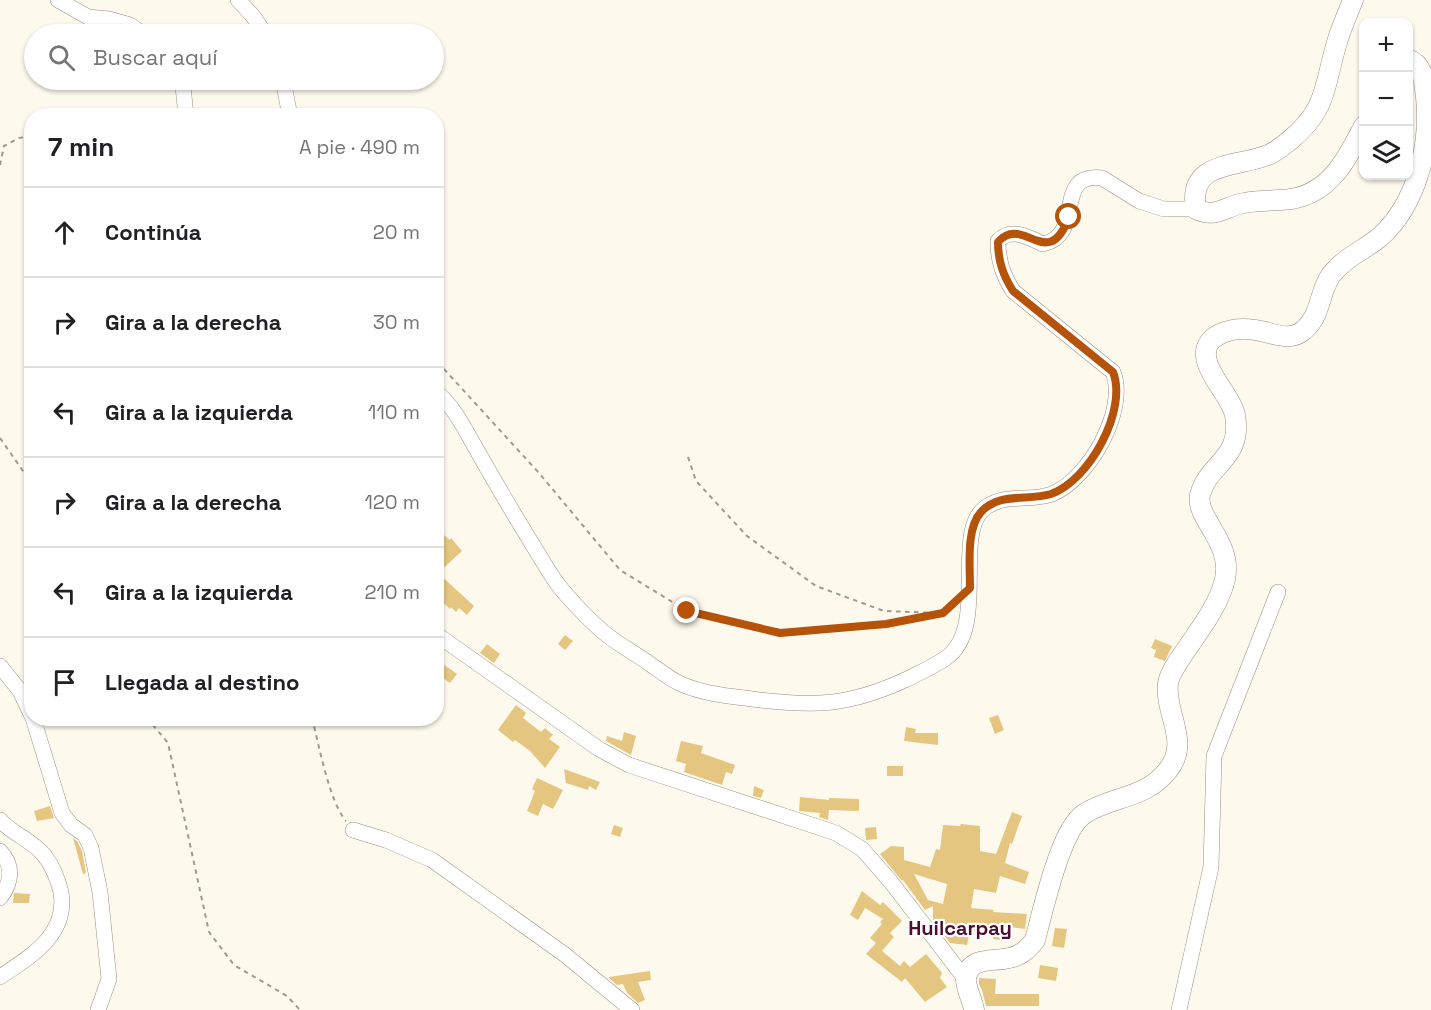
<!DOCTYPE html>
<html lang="es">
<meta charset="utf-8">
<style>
:root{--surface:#fff;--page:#f6f6f6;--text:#202124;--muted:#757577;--line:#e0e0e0}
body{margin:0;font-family:"Space Grotesk",sans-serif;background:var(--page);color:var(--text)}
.controls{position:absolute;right:18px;top:18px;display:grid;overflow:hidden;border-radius:12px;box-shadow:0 2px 4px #0004}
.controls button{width:54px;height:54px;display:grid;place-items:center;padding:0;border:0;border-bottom:2px solid var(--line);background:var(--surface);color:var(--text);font:30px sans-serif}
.stop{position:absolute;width:18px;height:18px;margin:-14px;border:4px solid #b45309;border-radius:50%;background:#fff}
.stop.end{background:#b45309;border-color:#fff;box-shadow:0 2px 6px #0008}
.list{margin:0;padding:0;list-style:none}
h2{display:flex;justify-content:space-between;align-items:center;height:78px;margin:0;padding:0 24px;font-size:26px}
h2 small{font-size:20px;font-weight:400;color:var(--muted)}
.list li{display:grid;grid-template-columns:39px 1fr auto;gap:18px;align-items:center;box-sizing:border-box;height:90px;padding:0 24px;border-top:2px solid var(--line)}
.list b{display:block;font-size:22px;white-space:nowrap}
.list em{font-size:20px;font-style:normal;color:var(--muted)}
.icon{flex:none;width:33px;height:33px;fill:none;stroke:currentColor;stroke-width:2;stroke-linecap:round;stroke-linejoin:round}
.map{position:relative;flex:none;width:1431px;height:1010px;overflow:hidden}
.search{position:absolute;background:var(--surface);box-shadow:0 2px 4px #0004;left:24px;top:24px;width:420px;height:66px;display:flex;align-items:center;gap:15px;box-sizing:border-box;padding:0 21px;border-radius:33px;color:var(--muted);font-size:22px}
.panel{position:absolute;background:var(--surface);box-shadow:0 2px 4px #0004;left:24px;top:108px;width:420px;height:618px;border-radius:24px}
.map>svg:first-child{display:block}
.building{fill:#e4c681;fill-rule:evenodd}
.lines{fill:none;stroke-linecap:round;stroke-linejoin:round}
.minor-casing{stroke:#979183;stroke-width:16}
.major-casing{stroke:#979183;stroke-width:21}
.path{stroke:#9f9a91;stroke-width:2;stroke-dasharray:4.5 4.5;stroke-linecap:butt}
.minor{stroke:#fff;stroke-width:15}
.major{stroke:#fff;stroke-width:20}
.route{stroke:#b45309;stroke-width:8}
.labels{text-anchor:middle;stroke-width:4.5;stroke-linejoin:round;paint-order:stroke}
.quarter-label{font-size:20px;font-weight:bold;fill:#4d0d2f;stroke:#fff}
</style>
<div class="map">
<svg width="1431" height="1010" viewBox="0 0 1431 1010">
<rect width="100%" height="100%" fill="#fef9ed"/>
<!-- building -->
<g class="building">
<path d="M 443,534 L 450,540 L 451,538 L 462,551 L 438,573 L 474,606 L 467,615 L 459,608 L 456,612 L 451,607 L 450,609 L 436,596 L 436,541 Z"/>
<path d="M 565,635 L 573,641 L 565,650 L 558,644 Z"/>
<path d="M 1155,639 L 1172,646 L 1165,661 L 1154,657 L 1156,650 L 1151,648 Z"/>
<path d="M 487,644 L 500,654 L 494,663 L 480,653 Z"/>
<path d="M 436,659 L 457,674 L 450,683 L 436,673 Z"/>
<path d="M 516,705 L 526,713 L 523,718 L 541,732 L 545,728 L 553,735 L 549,739 L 560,747 L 545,768 L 530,751 L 515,740 L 513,742 L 498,730 Z"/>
<path d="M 998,715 L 1004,730 L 995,734 L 989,718 Z"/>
<path d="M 906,727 L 916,729 L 915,733 L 938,733 L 938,745 L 904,741 Z"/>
<path d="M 624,732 L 636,736 L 631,755 L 606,741 L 607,736 L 622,741 Z"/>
<path d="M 681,741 L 703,746 L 701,753 L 735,765 L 732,774 L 726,772 L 722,785 L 684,772 L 686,764 L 676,761 Z"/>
<rect x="887" y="766" width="16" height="10"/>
<path d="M 564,769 L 600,782 L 596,790 L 589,786 L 588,790 L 566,783 Z"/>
<path d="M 537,778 L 563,790 L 553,809 L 543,804 L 538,816 L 527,811 L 535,791 L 532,789 Z"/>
<path d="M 754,786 L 764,790 L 761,798 L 753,796 Z"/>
<path d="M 800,797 L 829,800 L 829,798 L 859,799 L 859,811 L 829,810 L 828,820 L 819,817 L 820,813 L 799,811 Z"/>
<path d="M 50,806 L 54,818 L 37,821 L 34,811 Z"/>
<path d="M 1012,812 L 1022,816 L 1012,844 L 1010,843 L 1005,863 L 1029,872 L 1025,884 L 1000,876 L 996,893 L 974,889 L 971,908 L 994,910 L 993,912 L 1027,914 L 1025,929 L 1010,927 L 1008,941 L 993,939 L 993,934 L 970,931 L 967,945 L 950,943 L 933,920 L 933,906 L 925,910 L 903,880 L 902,881 L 880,854 L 891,846 L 904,847 L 904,860 L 930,867 L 936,849 L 940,850 L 943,825 L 960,826 L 961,824 L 980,826 L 980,851 L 996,854 ZM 914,874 L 947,884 L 943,904 L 928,900 Z"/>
<path d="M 614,825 L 623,828 L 620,837 L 611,834 Z"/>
<path d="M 876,827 L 877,839 L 866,840 L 865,828 Z"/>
<path d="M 73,838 L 77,841 L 82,851 L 86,873 L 83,874 Z"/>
<path d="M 862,891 L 880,905 L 883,902 L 902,921 L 890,933 L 894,937 L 882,951 L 900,966 L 904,961 L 910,967 L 926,954 L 942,973 L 940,978 L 947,987 L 925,1002 L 905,978 L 902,982 L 866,954 L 876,943 L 870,938 L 882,924 L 880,922 L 883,919 L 865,908 L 858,920 L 850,915 Z"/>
<path d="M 14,893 L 30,894 L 29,903 L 13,903 Z"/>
<path d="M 1055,928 L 1067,929 L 1064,948 L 1052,946 Z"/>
<path d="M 1040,965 L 1058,968 L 1056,981 L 1038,978 Z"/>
<path d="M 650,971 L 651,980 L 638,982 L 645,1000 L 638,1003 L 627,993 L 623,984 L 617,985 L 609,978 L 609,977 Z"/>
<path d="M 979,978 L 996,979 L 995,994 L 1039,994 L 1039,1006 L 986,1006 L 982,990 L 979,984 Z"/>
</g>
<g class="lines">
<!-- minor casing -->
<g class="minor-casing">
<g id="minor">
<path d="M 58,0 L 88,17 L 109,19 L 130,25 L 143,34"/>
<path d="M 238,0 L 253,16 L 265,34"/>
<path d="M 180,80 L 183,86 L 186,116"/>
<path d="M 283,80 L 290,116"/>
<path d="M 436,392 C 455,407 466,432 478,452 C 496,484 515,516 534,547 C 541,558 548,571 556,582 C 566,596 594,625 607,635 C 621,646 636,654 650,664 C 660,671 670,679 681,684 C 704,694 728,696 752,699 C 814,707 848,706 905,680 C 919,673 933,667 946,658 C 990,627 951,531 986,507 C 1007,493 1030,502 1052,494 C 1089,479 1128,410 1113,372 L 1013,291 C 1003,275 998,261 998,241 C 1011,227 1028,237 1043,244 C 1086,235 1052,172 1102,178 L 1139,201 L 1164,209 L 1196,209"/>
<path d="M 436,634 L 599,749 L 629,765 L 836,833 L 862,849 L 891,882 L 966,980"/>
<path d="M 0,666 L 20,691 L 32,716"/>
<path d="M 33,718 L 62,813 L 71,825 L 85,835 L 91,848 L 100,892 L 109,979 L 98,1010"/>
<path d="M 0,820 C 12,834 32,840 44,855 C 52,865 58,880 61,892 C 68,935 31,956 0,977"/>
<path d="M 353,830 L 386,840 L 432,860 L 564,954 L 632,1010"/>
<path d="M 0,851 C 14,866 12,882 0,898"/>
<path d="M 1179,1010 L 1211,867 L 1214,756 L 1278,592"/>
</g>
</g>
<!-- major casing -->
<g class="major-casing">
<g id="major">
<path d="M 1353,0 C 1348,13 1342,26 1338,39 C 1324,83 1329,109 1289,141 C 1284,145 1277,151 1270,154 C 1240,168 1187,159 1196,209 C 1216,219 1225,206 1244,203 C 1260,200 1276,201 1291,199 C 1331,193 1348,157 1364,126"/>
<path d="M 974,1010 C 973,1001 965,987 966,978 C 970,956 993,962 1009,958 C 1021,956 1028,949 1035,940 C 1043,911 1060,830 1084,814 C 1111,796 1146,799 1168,770 C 1191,742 1164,713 1168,683 C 1170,672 1178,662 1184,653 C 1199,630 1219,606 1225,579 C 1233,542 1195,518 1200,495 C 1208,463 1243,459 1235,415 C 1231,394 1195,364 1209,343 C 1212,338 1216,336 1222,333 C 1232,329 1244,328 1255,330 C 1272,332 1289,343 1304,330 C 1321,316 1319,292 1331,275 C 1344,258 1364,250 1380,237 C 1417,204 1431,145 1426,97 C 1424,82 1424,65 1408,59"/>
</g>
</g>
<!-- path -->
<g class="path">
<path d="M 0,165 L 4,146 L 19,138 L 32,136"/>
<path d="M 436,365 L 443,368 L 539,473 L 620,570 L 687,611 L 780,633 L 886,624 L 943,613"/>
<path d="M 0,438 L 32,484"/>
<path d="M 688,457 L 696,481 L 747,536 L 816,586 L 884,611 L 938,613"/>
<path d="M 944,613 L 955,602"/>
<path d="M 147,718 L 168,743 L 209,932 L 234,965 L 287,996 L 300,1010"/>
<path d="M 312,718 C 319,745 329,801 346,821"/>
</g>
<!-- minor -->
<use href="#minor" class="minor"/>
<!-- major -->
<use href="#major" class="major"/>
</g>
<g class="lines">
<!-- route -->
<path class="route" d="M 687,611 L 780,633 L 886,624 L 943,613 L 970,588 C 970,566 966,528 981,512 C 999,492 1028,501 1051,494 C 1089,481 1128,410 1113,372 L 1013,291 C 1003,275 998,261 998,242 C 1023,213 1048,274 1069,217"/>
</g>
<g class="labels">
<!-- quarter labels -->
<g class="quarter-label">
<text x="960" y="935">Huilcarpay</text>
</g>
</g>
</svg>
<div class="controls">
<button>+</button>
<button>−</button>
<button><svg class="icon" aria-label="layers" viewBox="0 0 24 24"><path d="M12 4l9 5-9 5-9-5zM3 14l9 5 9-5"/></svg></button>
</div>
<div class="stop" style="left:1069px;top:217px"></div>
<div class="stop end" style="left:687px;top:611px"></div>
<div class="search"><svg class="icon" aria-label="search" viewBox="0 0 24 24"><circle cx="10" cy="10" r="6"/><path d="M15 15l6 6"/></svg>Buscar aquí</div>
<section class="panel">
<h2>7 min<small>A pie · 490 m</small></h2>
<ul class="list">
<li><svg class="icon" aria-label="ahead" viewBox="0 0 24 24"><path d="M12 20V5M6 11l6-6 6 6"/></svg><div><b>Continúa</b></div><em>20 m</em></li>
<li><svg class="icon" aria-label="right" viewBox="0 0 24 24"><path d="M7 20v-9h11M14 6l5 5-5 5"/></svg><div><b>Gira a la derecha</b></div><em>30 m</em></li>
<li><svg class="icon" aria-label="left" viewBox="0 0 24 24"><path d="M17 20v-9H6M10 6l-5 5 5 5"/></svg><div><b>Gira a la izquierda</b></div><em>110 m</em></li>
<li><svg class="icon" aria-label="right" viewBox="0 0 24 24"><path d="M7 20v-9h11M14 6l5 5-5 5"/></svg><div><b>Gira a la derecha</b></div><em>120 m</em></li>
<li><svg class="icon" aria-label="left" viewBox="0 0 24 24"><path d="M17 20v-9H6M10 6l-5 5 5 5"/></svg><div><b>Gira a la izquierda</b></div><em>210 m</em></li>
<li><svg class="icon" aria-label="arrive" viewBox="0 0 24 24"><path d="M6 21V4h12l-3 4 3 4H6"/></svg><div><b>Llegada al destino</b></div></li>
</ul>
</section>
</div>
